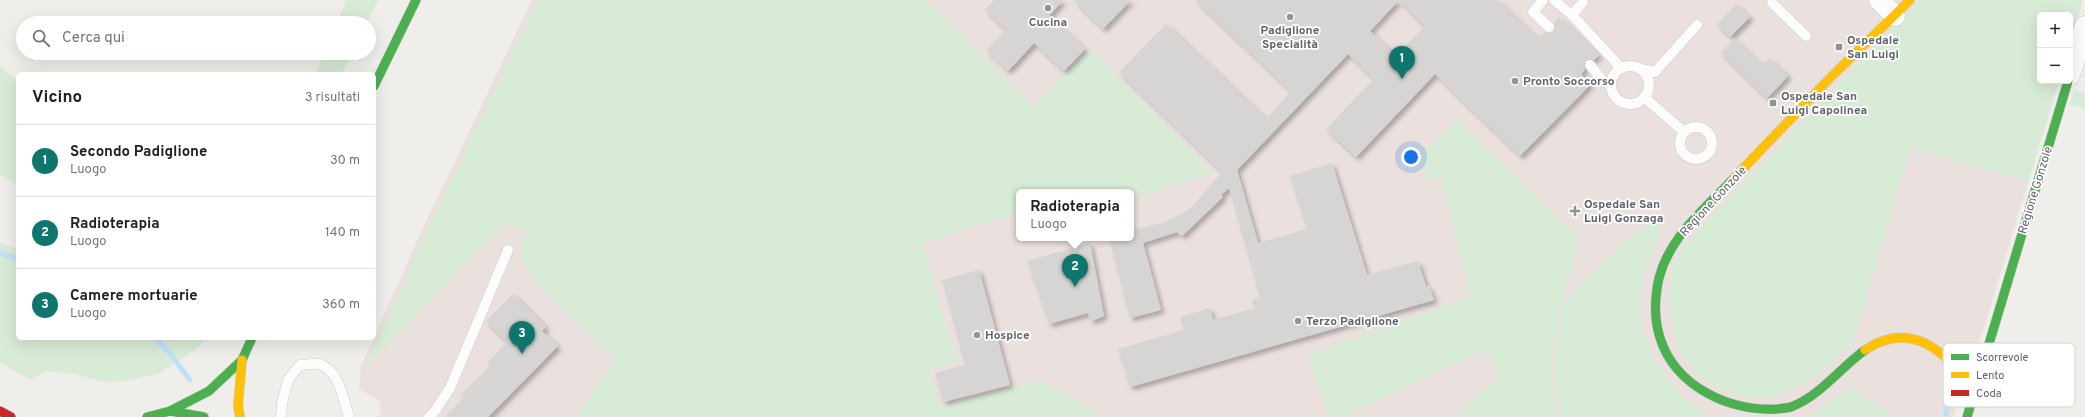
<!DOCTYPE html>
<html lang="it">
<meta charset="utf-8">
<style>
:root{--surface:#fff;--page:#f6f6f6;--text:#222;--muted:#767676;--line:#e0e0e0;--accent:#0f766e}
body{margin:0;font-family:Overpass,sans-serif;background:var(--page);color:var(--text)}
.controls{position:absolute;right:12px;top:12px;display:grid;overflow:hidden;border-radius:6px;box-shadow:0 4px 16px #0002}
.controls button{width:36px;height:36px;display:grid;place-items:center;padding:0;border:0;border-bottom:1px solid var(--line);background:var(--surface);color:var(--text);font:20px sans-serif}
.you{position:absolute;left:1411px;top:157px;width:14px;height:14px;margin:-10px;border:3px solid #fff;border-radius:50%;background:#1a73e8;box-shadow:0 0 0 6px #1a73e833}
.badge{display:grid;place-items:center;width:26px;height:26px;border-radius:50%;background:var(--accent);color:#fff;font-size:13px;font-weight:700}
.pin{position:absolute;translate:-50% -33px;filter:drop-shadow(0 1px 2px #0008)}
.pin::after{content:'';position:absolute;top:21px;width:14px;height:12px;background:inherit;clip-path:polygon(0 0,100% 0,50% 100%)}
.popup{position:absolute;left:1016px;top:189px;width:118px;height:52px;box-sizing:border-box;display:grid;place-content:center;border-radius:6px;background:var(--surface);filter:drop-shadow(0 1px 3px #0005);font-size:13px;white-space:nowrap;color:var(--muted)}
.popup b{font-size:15px;color:var(--text)}
.popup::after{content:'';position:absolute;left:50%;top:100%;margin-left:-8px;border:8px solid transparent;border-top-color:var(--surface)}
.list{margin:0;padding:0;list-style:none}
h2{display:flex;justify-content:space-between;align-items:center;height:52px;margin:0;padding:0 16px;font-size:17px}
h2 small{font-size:13px;font-weight:400;color:var(--muted)}
.list li{display:grid;grid-template-columns:26px 1fr auto;gap:12px;align-items:center;box-sizing:border-box;height:72px;padding:0 16px;border-top:1px solid var(--line)}
.list b{display:block;font-size:15px;white-space:nowrap}
.list p{margin:0;font-size:13px;white-space:nowrap;color:var(--muted)}
.list em{font-size:13px;font-style:normal;color:var(--muted)}
.icon{flex:none;width:22px;height:22px;fill:none;stroke:currentColor;stroke-width:2;stroke-linecap:round;stroke-linejoin:round}
.map{position:relative;flex:none;width:2085px;height:417px;overflow:hidden}
.search{position:absolute;background:var(--surface);box-shadow:0 4px 16px #0002;left:16px;top:16px;width:360px;height:44px;display:flex;align-items:center;gap:10px;box-sizing:border-box;padding:0 14px;border-radius:22px;color:var(--muted);font-size:15px}
.panel{position:absolute;background:var(--surface);box-shadow:0 4px 16px #0002;left:16px;top:72px;width:360px;height:268px;border-radius:6px}
.map>svg:first-child{display:block}
.medical{fill:#eae0de;fill-rule:evenodd}
.green{fill:#d8ebd6}
.lines{fill:none;stroke-linecap:round;stroke-linejoin:round}
.stream{stroke:#bfe0f9;stroke-width:5}
.building{fill:#d6d5d3;fill-rule:evenodd;filter:url(#shadow)}
.lane-casing{stroke:#cbcccc;stroke-width:11}
.street-casing{stroke:#cbcccc;stroke-width:21}
.fast-casing{stroke:#cacacb;stroke-width:10}
.slow-casing{stroke:#cacacb;stroke-width:10}
.jam-casing{stroke:#cacacb;stroke-width:10}
.lane{stroke:#fdfcfc;stroke-width:10}
.street{stroke:#fdfcfc;stroke-width:20}
.fast{stroke:#4caf50;stroke-width:9}
.slow{stroke:#ffc107;stroke-width:9}
.jam{stroke:#c62828;stroke-width:9}
.poi-dot{fill:#919496;stroke:#fff;stroke-width:1.5}
.labels{text-anchor:middle;stroke-width:3.5;stroke-linejoin:round;paint-order:stroke}
.poi-label{font-size:12px;font-weight:bold;fill:#5f6368;stroke:#fff;text-anchor:start}
.street-label{font-size:12px;fill:#5f6368;stroke:#fff}
.key{fill:#fff;stroke:#cfd0d2;stroke-width:1}
.key-label{font-size:11px;fill:#5f6368}
</style>
<div class="map">
<svg width="2085" height="417" viewBox="0 0 2085 417">
<defs>
<filter id="shadow"><feDropShadow dx="3.5" dy="3.5" stdDeviation="2" flood-color="#0004"/></filter>
</defs>
<rect width="100%" height="100%" fill="#efeeea"/>
<!-- medical -->
<path class="medical" d="M 532,0 L 2083,0 L 2070,15 L 2040,15 L 2040,81 L 2059,81 L 1974,360 L 1953,417 L 378,417 L 381,412 L 379,400 L 359,389 L 361,366 L 422,230 ZM 1019,192 L 1131,192 L 1131,238 L 1019,238 Z"/>
<!-- green -->
<g class="green">
<path d="M 346,0 L 378,0 L 367,23 L 337,23 Z"/>
<path d="M 538,0 L 925,0 L 1034,106 L 1091,49 L 1214,173 L 1131,198 L 1131,192 L 1019,192 L 1019,213 L 958,231 L 897,254 L 850,279 L 802,311 L 746,375 L 742,403 L 745,417 L 575,417 L 616,360 C 593,338 531,286 522,258 C 519,248 523,240 526,231 L 503,224 L 365,369 L 426,232 Z"/>
<path d="M 1919,0 L 2083,0 L 2070,44 L 2070,15 L 2040,15 L 2040,81 L 2059,81 L 2028,182 L 1911,147 L 1853,343 L 1819,374 L 1795,389 L 1770,397 L 1750,398 L 1728,392 L 1704,379 L 1691,367 L 1678,348 L 1671,324 L 1669,299 L 1672,263 L 1685,244 Z"/>
<path d="M 324,53 L 352,53 L 342,74 L 316,74 Z"/>
<path d="M 0,66 L 18,82 L 18,187 L 0,174 Z"/>
<path d="M 2075,90 L 2085,93 L 2085,109 L 2069,105 Z"/>
<path d="M 1457,120 L 1580,239 L 1560,306 L 1550,363 L 1558,417 L 1455,417 L 1499,377 L 1487,349 L 1342,417 L 1328,417 L 1307,355 L 1471,296 L 1441,178 L 1427,180 L 1420,157 Z"/>
<path d="M 1650,221 L 1663,230 C 1650,253 1641,277 1640,303 C 1639,349 1672,394 1709,417 L 1561,417 L 1553,363 L 1562,307 L 1587,278 L 1628,239 Z"/>
<path d="M 0,243 L 18,249 L 18,338 L 206,338 L 199,347 L 160,373 L 127,381 L 103,382 L 74,374 L 46,371 L 30,380 L 0,362 Z"/>
<path d="M 923,246 L 957,362 L 928,371 L 940,407 L 1041,380 L 1104,417 L 746,417 L 743,403 L 747,375 L 803,311 L 850,280 L 897,255 Z"/>
<path d="M 1850,386 L 1897,417 L 1810,417 Z"/>
</g>
<g class="lines">
<!-- stream -->
<g class="stream">
<path d="M 0,253 L 18,259"/>
<path d="M 155,338 L 168,351 L 190,380"/>
<path d="M 1945,417 L 1952,393"/>
</g>
</g>
<!-- building -->
<g class="building">
<path d="M 994,0 L 1063,0 L 1049,16 L 1085,49 L 1064,71 L 1034,43 L 1008,71 L 986,50 L 1006,30 L 985,9 Z"/>
<path d="M 1074,0 L 1131,0 L 1103,29 Z"/>
<path d="M 1195,0 L 1497,0 L 1538,39 L 1545,32 L 1548,33 L 1553,32 L 1555,28 L 1554,22 L 1559,17 L 1599,55 L 1594,60 L 1589,59 L 1584,63 L 1585,69 L 1581,74 L 1591,84 L 1520,156 L 1435,74 L 1356,157 L 1326,129 L 1374,79 L 1348,54 L 1237,170 L 1258,243 L 1307,229 L 1290,176 L 1332,163 L 1367,275 L 1418,261 L 1426,287 L 1429,286 L 1434,300 L 1130,387 L 1118,349 L 1184,330 L 1180,317 L 1210,308 L 1213,320 L 1255,308 L 1252,300 L 1260,297 L 1229,188 L 1221,195 L 1223,197 L 1182,236 L 1177,232 L 1143,243 L 1161,310 L 1130,318 L 1109,238 L 1131,238 L 1131,231 L 1165,222 L 1182,214 L 1192,207 L 1222,172 L 1119,72 L 1166,24 L 1266,119 L 1291,91 ZM 1399,0 L 1425,26 L 1396,56 L 1370,31 Z"/>
<path d="M 1736,4 L 1750,17 L 1730,37 L 1717,24 Z"/>
<path d="M 1734,39 L 1762,65 L 1769,58 L 1788,76 L 1767,98 L 1721,53 Z"/>
<path d="M 1090,243 L 1104,316 L 1091,321 L 1088,313 L 1049,324 L 1027,261 Z"/>
<path d="M 979,270 L 1010,385 L 943,402 L 935,373 L 965,365 L 942,280 Z"/>
<path d="M 513,294 L 546,327 L 542,331 L 558,346 L 488,417 L 445,417 L 464,397 L 461,394 L 490,366 L 487,363 L 507,342 L 486,321 Z"/>
</g>
<g class="lines">
<!-- lane casing -->
<g class="lane-casing">
<g id="lane">
<path d="M 1543,0 L 1533,12 L 1549,27"/>
<path d="M 1554,0 L 1572,15"/>
<path d="M 1583,2 L 1572,15 L 1621,68"/>
<path d="M 1772,3 L 1806,36"/>
<path d="M 1590,65 L 1603,81 L 1611,84"/>
<circle cx="1630" cy="85" r="19"/>
<path d="M 1640,69 L 1655,72 L 1697,25"/>
<path d="M 1644,97 L 1684,132"/>
<circle cx="1696" cy="143" r="16"/>
<path d="M 281,417 L 282,403 L 288,380 L 300,365 C 306,365 314,363 319,364 C 340,371 343,399 349,417"/>
<path d="M 429,417 L 435,411 L 450,388 L 508,250"/>
</g>
</g>
<!-- street casing -->
<g class="street-casing">
<g id="street">
<path d="M 1879,0 L 1895,16"/>
<path d="M 2070,75 L 2085,26"/>
</g>
</g>
<!-- fast casing -->
<g class="fast-casing">
<g id="fast">
<path d="M 374,86 L 416,0"/>
<path d="M 1733,179 C 1704,210 1670,236 1659,278 C 1654,300 1654,325 1663,346 C 1682,392 1742,417 1791,407 C 1820,396 1840,368 1865,350"/>
<path d="M 170,411 L 209,391 L 242,360 L 252,338"/>
<path d="M 147,417 L 170,411 L 204,417"/>
<path d="M 1967,417 L 2068,81"/>
</g>
</g>
<!-- slow casing -->
<g class="slow-casing">
<g id="slow">
<path d="M 1733,179 L 1830,78 L 1910,0"/>
<path d="M 1865,350 C 1913,318 1948,354 1974,391"/>
<path d="M 240,417 L 238,406 L 242,360"/>
</g>
</g>
<!-- jam casing -->
<g class="jam-casing">
<path id="jam" d="M 0,411 L 11,417"/>
</g>
<!-- lane -->
<use href="#lane" class="lane"/>
<!-- street -->
<use href="#street" class="street"/>
<!-- fast -->
<use href="#fast" class="fast"/>
<!-- slow -->
<use href="#slow" class="slow"/>
<!-- jam -->
<use href="#jam" class="jam"/>
</g>
<!-- markers -->
<g class="poi-dot">
<circle cx="1048" cy="8" r="4"/>
<circle cx="1290" cy="17" r="4"/>
<rect x="1835" y="43" width="8" height="8" rx="2"/>
<circle cx="1515" cy="81" r="4"/>
<rect x="1769" y="99" width="8" height="8" rx="2"/>
<path d="M1573 205h4v4h4v4h-4v4h-4v-4h-4v-4h4z"/>
<circle cx="1298" cy="321" r="4"/>
<circle cx="977" cy="335" r="4"/>
</g>
<g class="labels">
<!-- poi labels -->
<g class="poi-label">
<text x="1048" y="26" text-anchor="middle">Cucina</text>
<text x="1290" y="34" text-anchor="middle">Padiglione<tspan x="1290" dy="14">Specialità</tspan></text>
<text x="1847" y="44">Ospedale<tspan x="1847" dy="14">San Luigi</tspan></text>
<text x="1523" y="85">Pronto Soccorso</text>
<text x="1781" y="100">Ospedale San<tspan x="1781" dy="14">Luigi Capolinea</tspan></text>
<text x="1584" y="208">Ospedale San<tspan x="1584" dy="14">Luigi Gonzaga</tspan></text>
<text x="1306" y="325">Terzo Padiglione</text>
<text x="985" y="339">Hospice</text>
</g>
<!-- street labels -->
<g class="street-label">
<text transform="translate(2035 190) rotate(-73)" y="4">Regione Gonzole</text>
<text transform="translate(1713 201) rotate(-47)" y="4">Regione Gonzole</text>
</g>
</g>
<!-- legend -->
<rect x="1943" y="343" width="132" height="64" rx="6" class="key"/>
<rect x="1951" y="354" width="18" height="6" fill="#4caf50"/>
<rect x="1951" y="372" width="18" height="6" fill="#ffc107"/>
<rect x="1951" y="390" width="18" height="6" fill="#c62828"/>
<g class="key-label">
<text x="1976" y="361">Scorrevole</text>
<text x="1976" y="379">Lento</text>
<text x="1976" y="397">Coda</text>
</g>
</svg>
<div class="controls">
<button>+</button>
<button>−</button>
</div>
<div class="you"></div>
<div class="pin badge" style="left:1402px;top:79px">1</div>
<div class="pin badge" style="left:1075px;top:287px">2</div>
<div class="popup"><b>Radioterapia</b>Luogo</div>
<div class="pin badge" style="left:522px;top:354px">3</div>
<div class="search"><svg class="icon" aria-label="search" viewBox="0 0 24 24"><circle cx="10" cy="10" r="6"/><path d="M15 15l6 6"/></svg>Cerca qui</div>
<section class="panel">
<h2>Vicino<small>3 risultati</small></h2>
<ul class="list">
<li><span class="badge">1</span><div><b>Secondo Padiglione</b><p>Luogo</p></div><em>30 m</em></li>
<li><span class="badge">2</span><div><b>Radioterapia</b><p>Luogo</p></div><em>140 m</em></li>
<li><span class="badge">3</span><div><b>Camere mortuarie</b><p>Luogo</p></div><em>360 m</em></li>
</ul>
</section>
</div>
